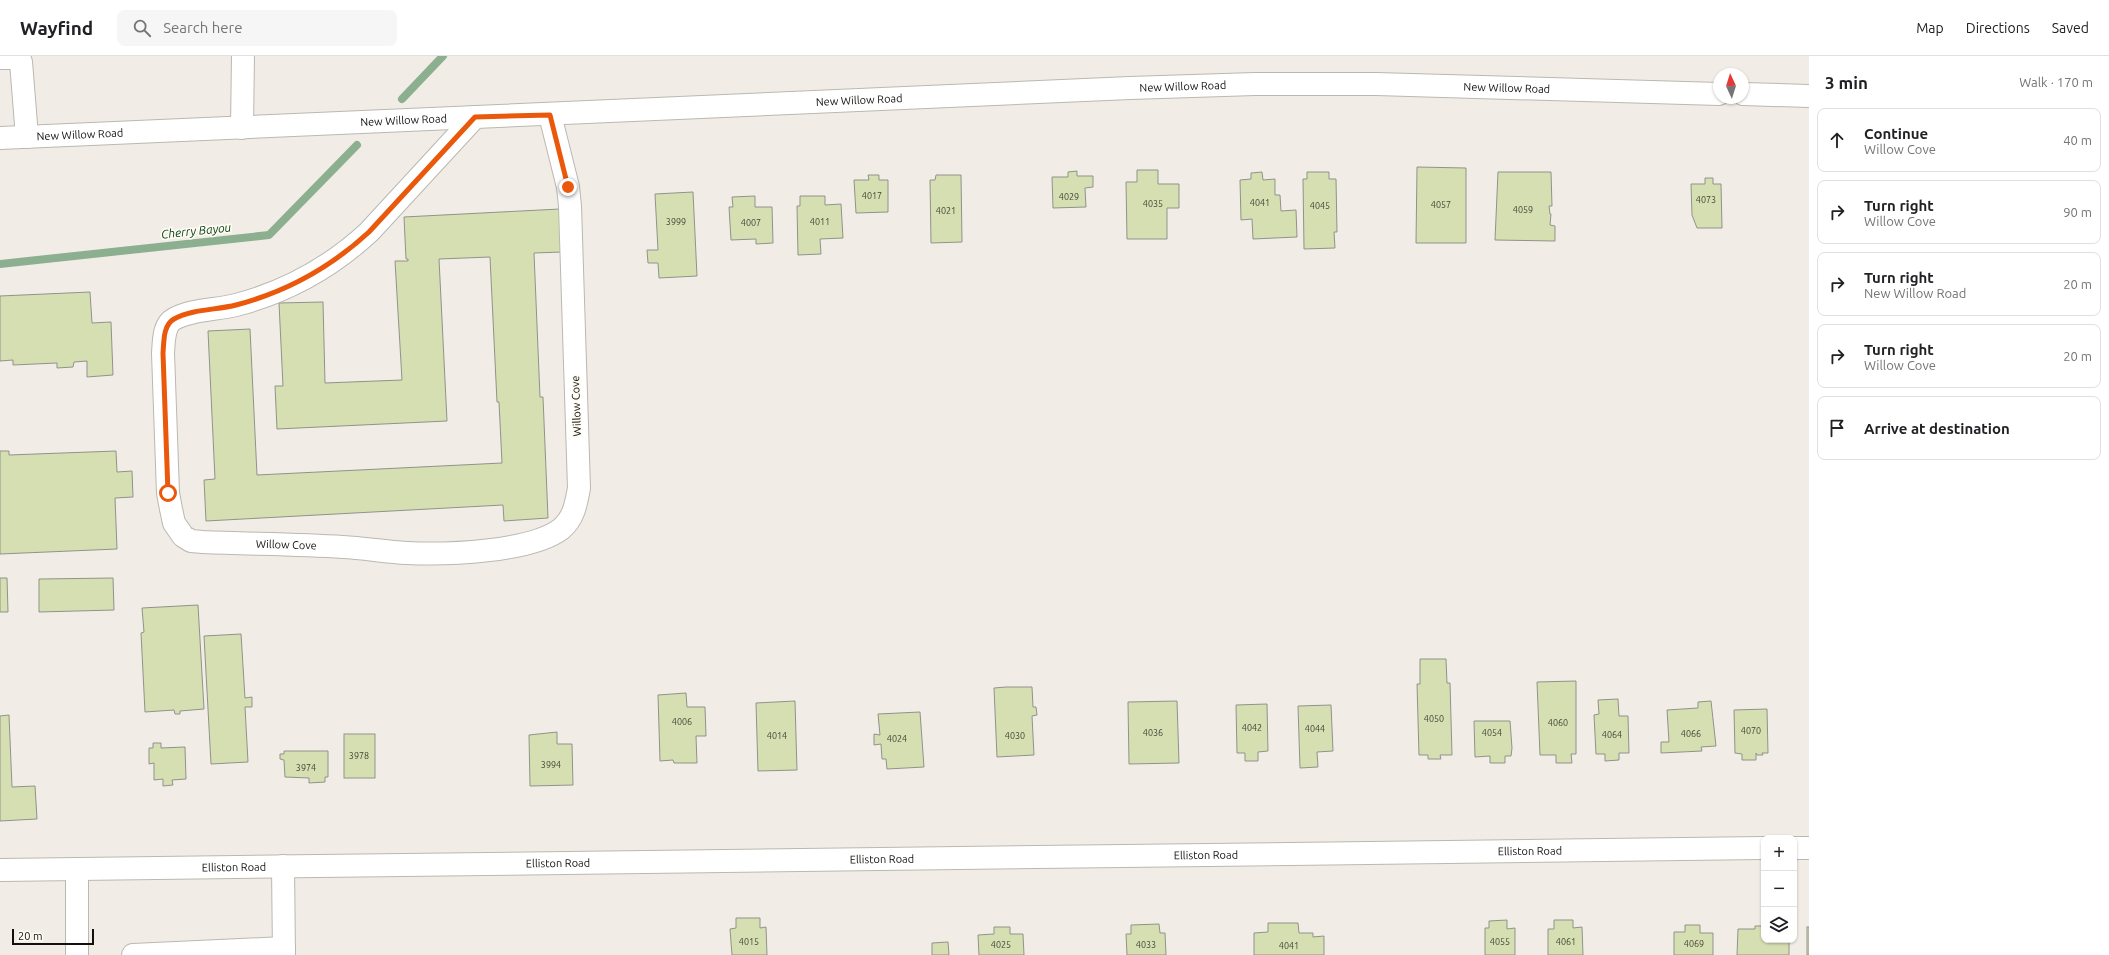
<!DOCTYPE html>
<meta charset="utf-8">
<style>
:root{--surface:#fff;--page:#f6f6f6;--text:#202124;--muted:#757577;--line:#e0e0e0}
body{margin:0;font-family:Ubuntu,sans-serif;background:var(--page);color:var(--text)}
.controls{position:absolute;right:12px;bottom:12px;display:grid;overflow:hidden;border-radius:8px;box-shadow:0 1px 3px #0004}
.controls button{width:36px;height:36px;display:grid;place-items:center;padding:0;border:0;border-bottom:1px solid var(--line);background:var(--surface);color:var(--text);font:20px sans-serif}
.compass{position:absolute;left:1713px;top:12px;width:36px;height:36px;border-radius:50%;background:var(--surface);box-shadow:0 1px 3px #0004;rotate:356deg}
.scale{position:absolute;left:12px;bottom:10px;width:82px;box-sizing:border-box;padding-left:4px;border:2px solid #12110e;border-top:0;font-size:11px;line-height:14px;white-space:nowrap;color:#12110e;-webkit-text-stroke:3px #fefbf3;paint-order:stroke}
.stop{position:absolute;width:12px;height:12px;margin:-9px;border:3px solid #ea580c;border-radius:50%;background:#fff}
.stop.end{background:#ea580c;border-color:#fff;box-shadow:0 1px 4px #0008}
.list{margin:0;padding:0;list-style:none}
h2{display:flex;justify-content:space-between;align-items:center;height:52px;margin:0;padding:0 16px;font-size:17px}
h2 small{font-size:13px;font-weight:400;color:var(--muted)}
.list li{display:grid;grid-template-columns:26px 1fr auto;gap:12px;align-items:center;box-sizing:border-box;height:64px;margin:0 8px 8px;padding:0 8px;border:1px solid var(--line);border-radius:8px}
.list b{display:block;font-size:15px;white-space:nowrap}
.list p{margin:0;font-size:13px;white-space:nowrap;color:var(--muted)}
.list em{font-size:13px;font-style:normal;color:var(--muted)}
.icon{flex:none;width:22px;height:22px;fill:none;stroke:currentColor;stroke-width:2;stroke-linecap:round;stroke-linejoin:round}
.map{position:relative;flex:none;width:1809px;height:899px;overflow:hidden}
header{display:flex;align-items:center;gap:24px;box-sizing:border-box;height:56px;padding:0 20px;background:var(--surface);border-bottom:1px solid var(--line)}
header strong{font-size:19px}
nav{display:flex;gap:22px;margin-inline-start:auto;font-size:14px}
.search{width:280px;height:36px;background:var(--page);display:flex;align-items:center;gap:10px;box-sizing:border-box;padding:0 14px;border-radius:8px;color:var(--muted);font-size:15px}
main{display:flex}
aside{flex:1;background:var(--surface)}
.map>svg:first-child{display:block}
.lines{fill:none;stroke-linecap:round;stroke-linejoin:round}
.stream{stroke:#8cb08f;stroke-width:8}
.building{fill:#d5dfb1;stroke:#91938b}
.minor-casing{stroke:#bbb8b1;stroke-width:24}
.major-casing{stroke:#bbb8b1;stroke-width:24}
.minor{stroke:#fff;stroke-width:22}
.major{stroke:#fff;stroke-width:22}
.route{stroke:#ea580c;stroke-width:5}
.labels{text-anchor:middle;stroke-width:3.5;stroke-linejoin:round;paint-order:stroke}
.number-label{font-size:9px;fill:#434437}
.street-label{font-size:11px;fill:#12110e;stroke:#fefbf3}
.water-label{font-size:12px;font-style:italic;fill:#043f14;stroke:#fefbf3}
</style>
<header>
<strong>Wayfind</strong>
<div class="search"><svg class="icon" aria-label="search" viewBox="0 0 24 24"><circle cx="10" cy="10" r="6"/><path d="M15 15l6 6"/></svg>Search here</div>
<nav><a>Map</a><a>Directions</a><a>Saved</a></nav>
</header>
<main>
<div class="map">
<svg width="1809" height="899" viewBox="0 0 1809 899">
<rect width="100%" height="100%" fill="#f1ede6"/>
<g class="lines">
<!-- stream -->
<g class="stream">
<path d="M 402,43 L 443,0"/>
<path d="M 0,208 L 269,179 L 357,89"/>
</g>
</g>
<!-- building -->
<g class="building">
<path d="M 1417,111 L 1466,112 L 1466,187 L 1416,187 Z"/>
<path d="M 1137,114 L 1158,114 L 1158,128 L 1179,128 L 1179,152 L 1167,152 L 1167,183 L 1127,183 L 1126,126 L 1137,126 Z"/>
<path d="M 1077,115 L 1077,120 L 1093,120 L 1093,131 L 1085,132 L 1086,151 L 1053,152 L 1052,121 L 1068,121 L 1068,116 Z"/>
<path d="M 1262,116 L 1263,124 L 1275,123 L 1275,139 L 1280,139 L 1281,155 L 1296,154 L 1297,181 L 1253,183 L 1252,163 L 1241,164 L 1240,124 L 1251,123 L 1251,117 Z"/>
<path d="M 1307,116 L 1329,116 L 1329,123 L 1336,123 L 1337,176 L 1334,176 L 1335,192 L 1304,193 L 1303,123 L 1307,123 Z"/>
<path d="M 1498,116 L 1551,116 L 1552,150 L 1549,150 L 1550,158 L 1551,158 L 1550,169 L 1555,170 L 1555,185 L 1495,184 Z"/>
<path d="M 868,119 L 879,119 L 879,124 L 888,124 L 888,156 L 856,157 L 854,124 L 869,124 Z"/>
<path d="M 936,119 L 961,119 L 962,186 L 931,187 L 930,124 L 935,124 Z"/>
<path d="M 1705,122 L 1713,122 L 1713,128 L 1721,128 L 1722,172 L 1697,172 L 1692,159 L 1691,128 L 1705,128 Z"/>
<path d="M 693,136 L 697,220 L 659,222 L 658,207 L 648,207 L 647,194 L 658,194 L 655,138 Z"/>
<path d="M 755,140 L 755,151 L 772,151 L 773,187 L 756,188 L 756,183 L 731,184 L 729,151 L 733,151 L 732,141 Z"/>
<path d="M 800,140 L 825,140 L 825,149 L 841,148 L 843,182 L 820,183 L 821,198 L 798,199 L 797,150 L 800,150 Z"/>
<path d="M 560,153 L 562,196 L 534,197 L 540,341 L 543,341 L 548,462 L 504,465 L 503,449 L 206,465 L 204,424 L 215,423 L 208,275 L 250,273 L 257,419 L 502,407 L 499,346 L 497,346 L 490,201 L 439,203 L 447,365 L 277,373 L 275,330 L 283,330 L 279,247 L 323,246 L 325,327 L 402,324 L 395,205 L 408,205 L 408,203 L 406,203 L 404,161 Z"/>
<path d="M 90,236 L 92,267 L 111,266 L 113,319 L 87,321 L 87,305 L 74,306 L 73,311 L 57,312 L 57,307 L 13,309 L 13,304 L 0,305 L 0,240 Z"/>
<path d="M 0,395 L 9,395 L 9,399 L 116,395 L 117,416 L 132,415 L 133,441 L 115,442 L 117,493 L 0,498 Z"/>
<path d="M 0,522 L 7,522 L 8,556 L 0,556 Z"/>
<path d="M 113,522 L 114,554 L 39,556 L 39,523 Z"/>
<path d="M 198,549 L 204,653 L 180,655 L 180,658 L 175,658 L 174,654 L 145,656 L 141,577 L 144,576 L 142,552 Z"/>
<path d="M 241,578 L 245,642 L 252,641 L 252,651 L 245,651 L 248,706 L 211,708 L 204,580 Z"/>
<path d="M 1420,603 L 1446,603 L 1447,627 L 1450,627 L 1452,699 L 1440,699 L 1441,703 L 1428,703 L 1428,699 L 1419,699 L 1417,628 L 1420,628 Z"/>
<path d="M 1576,625 L 1576,698 L 1571,698 L 1572,707 L 1556,707 L 1556,699 L 1540,699 L 1537,626 Z"/>
<path d="M 1006,631 L 1032,631 L 1033,651 L 1036,651 L 1037,659 L 1032,660 L 1034,699 L 997,701 L 994,632 Z"/>
<path d="M 686,637 L 687,651 L 705,651 L 706,680 L 696,680 L 697,707 L 674,707 L 673,704 L 660,705 L 658,639 Z"/>
<path d="M 1618,643 L 1619,660 L 1628,660 L 1629,697 L 1619,697 L 1619,704 L 1605,705 L 1605,698 L 1596,698 L 1594,659 L 1599,658 L 1598,644 Z"/>
<path d="M 795,645 L 797,714 L 758,715 L 756,647 Z"/>
<path d="M 1177,645 L 1179,707 L 1129,708 L 1128,646 Z"/>
<path d="M 1711,645 L 1716,690 L 1701,691 L 1702,695 L 1661,697 L 1661,686 L 1669,686 L 1667,654 L 1698,652 L 1698,646 Z"/>
<path d="M 1267,648 L 1268,695 L 1258,696 L 1258,705 L 1245,705 L 1245,697 L 1237,697 L 1236,649 Z"/>
<path d="M 1331,649 L 1333,695 L 1317,696 L 1318,711 L 1300,712 L 1298,650 Z"/>
<path d="M 1767,653 L 1768,697 L 1762,697 L 1763,699 L 1757,699 L 1756,697 L 1756,704 L 1742,704 L 1742,698 L 1735,697 L 1734,654 Z"/>
<path d="M 920,656 L 924,711 L 887,713 L 886,703 L 882,703 L 881,688 L 874,689 L 874,678 L 880,679 L 878,658 Z"/>
<path d="M 9,659 L 12,731 L 35,730 L 37,763 L 0,765 L 0,660 Z"/>
<path d="M 1474,665 L 1510,665 L 1512,692 L 1511,700 L 1505,700 L 1505,707 L 1490,707 L 1490,700 L 1475,701 Z"/>
<path d="M 557,676 L 557,688 L 572,688 L 573,729 L 530,730 L 529,679 Z"/>
<rect x="344" y="678" width="31" height="44"/>
<path d="M 153,687 L 161,687 L 161,692 L 185,691 L 186,723 L 172,724 L 173,729 L 163,730 L 163,723 L 154,724 L 154,707 L 149,708 L 149,692 L 153,692 Z"/>
<path d="M 284,695 L 328,695 L 328,721 L 325,721 L 325,726 L 309,727 L 309,722 L 285,721 L 284,704 L 280,703 L 280,698 L 284,698 Z"/>
<path d="M 736,862 L 760,862 L 760,872 L 766,871 L 767,899 L 732,899 L 730,873 L 736,872 Z"/>
<path d="M 1507,864 L 1507,873 L 1515,872 L 1515,899 L 1485,899 L 1485,872 L 1489,872 L 1489,865 Z"/>
<path d="M 1554,864 L 1573,864 L 1573,872 L 1582,871 L 1583,899 L 1548,899 L 1548,873 L 1554,873 Z"/>
<path d="M 1268,867 L 1298,867 L 1299,877 L 1313,877 L 1313,881 L 1324,880 L 1324,899 L 1254,899 L 1254,877 L 1268,876 Z"/>
<path d="M 1159,868 L 1160,877 L 1165,877 L 1166,899 L 1127,899 L 1126,878 L 1131,878 L 1131,869 Z"/>
<path d="M 1685,869 L 1700,869 L 1700,877 L 1713,877 L 1713,899 L 1674,899 L 1674,876 L 1685,876 Z"/>
<path d="M 1755,870 L 1764,870 L 1764,884 L 1789,884 L 1789,899 L 1737,899 L 1738,873 L 1755,873 Z"/>
<path d="M 994,871 L 1010,871 L 1010,878 L 1023,878 L 1024,899 L 979,899 L 978,879 L 994,878 Z"/>
<rect x="1807" y="871" width="2" height="28"/>
<path d="M 948,886 L 949,899 L 932,899 L 932,887 Z"/>
</g>
<g class="lines">
<!-- minor casing -->
<g class="minor-casing">
<g id="minor">
<path d="M 0,2 L 14,2 L 21,6 L 27,81"/>
<path id="s1" d="M 475,61 L 369,176 C 331,211 286,236 236,249 C 217,254 192,253 174,263 C 163,269 164,286 163,297 L 168,437 L 171,453 L 174,467 L 183,480 L 191,485 L 203,486 C 250,488 297,488 343,491 C 364,492 386,496 407,497 C 445,499 531,496 561,473 C 574,462 576,448 579,432 L 570,150 L 568,131 L 550,59"/>
<path d="M 242,72 L 243,0"/>
<path d="M 1794,792 L 1809,792"/>
<path d="M 283,810 L 284,899"/>
<path id="s2" d="M 0,814 L 1764,792"/>
<path d="M 77,899 L 77,813"/>
<path d="M 133,899 L 284,892"/>
</g>
</g>
<!-- major casing -->
<g class="major-casing">
<g id="major">
<path d="M 1743,38 L 1809,40"/>
<path id="s3" d="M 0,82 L 1130,32 L 1255,28 L 1376,28 L 1719,38"/>
</g>
</g>
<!-- minor -->
<use href="#minor" class="minor"/>
<!-- major -->
<use href="#major" class="major"/>
</g>
<g class="lines">
<!-- route -->
<path class="route" d="M 168,437 L 163,297 C 164,286 163,269 174,263 C 192,253 217,254 236,249 C 286,236 331,211 369,176 L 475,61 L 550,59 L 568,131"/>
</g>
<g class="labels">
<!-- number labels -->
<g class="number-label">
<text x="872" y="143">4017</text>
<text x="1069" y="144">4029</text>
<text x="1706" y="147">4073</text>
<text x="1260" y="150">4041</text>
<text x="1153" y="151">4035</text>
<text x="1441" y="152">4057</text>
<text x="1320" y="153">4045</text>
<text x="1523" y="157">4059</text>
<text x="946" y="158">4021</text>
<text x="676" y="169">3999</text>
<text x="820" y="169">4011</text>
<text x="751" y="170">4007</text>
<text x="1434" y="666">4050</text>
<text x="682" y="669">4006</text>
<text x="1558" y="670">4060</text>
<text x="1252" y="675">4042</text>
<text x="1315" y="676">4044</text>
<text x="1751" y="678">4070</text>
<text x="1153" y="680">4036</text>
<text x="1492" y="680">4054</text>
<text x="1691" y="681">4066</text>
<text x="1612" y="682">4064</text>
<text x="777" y="683">4014</text>
<text x="1015" y="683">4030</text>
<text x="897" y="686">4024</text>
<text x="359" y="703">3978</text>
<text x="551" y="712">3994</text>
<text x="306" y="715">3974</text>
<text x="749" y="889">4015</text>
<text x="1500" y="889">4055</text>
<text x="1566" y="889">4061</text>
<text x="1694" y="891">4069</text>
<text x="1001" y="892">4025</text>
<text x="1146" y="892">4033</text>
<text x="1289" y="893">4041</text>
</g>
<!-- street labels -->
<g class="street-label">
<text dy="4" stroke="none"><textPath href="#s3" startOffset="1184">New Willow Road</textPath></text>
<text dy="4" stroke="none"><textPath href="#s3" startOffset="1508">New Willow Road</textPath></text>
<text dy="4" stroke="none"><textPath href="#s3" startOffset="860">New Willow Road</textPath></text>
<text dy="4" stroke="none"><textPath href="#s3" startOffset="404">New Willow Road</textPath></text>
<text dy="4" stroke="none"><textPath href="#s3" startOffset="80">New Willow Road</textPath></text>
<text transform="translate(576 350) rotate(-92)" y="4">Willow Cove</text>
<text dy="4" stroke="none"><textPath href="#s1" startOffset="702">Willow Cove</textPath></text>
<text dy="4" stroke="none"><textPath href="#s2" startOffset="1530">Elliston Road</textPath></text>
<text dy="4" stroke="none"><textPath href="#s2" startOffset="1206">Elliston Road</textPath></text>
<text dy="4" stroke="none"><textPath href="#s2" startOffset="882">Elliston Road</textPath></text>
<text dy="4" stroke="none"><textPath href="#s2" startOffset="558">Elliston Road</textPath></text>
<text dy="4" stroke="none"><textPath href="#s2" startOffset="234">Elliston Road</textPath></text>
</g>
<!-- water labels -->
<g class="water-label">
<text transform="translate(196 175) rotate(-6)" y="4">Cherry Bayou</text>
</g>
</g>
</svg>
<div class="controls">
<button>+</button>
<button>−</button>
<button><svg class="icon" aria-label="layers" viewBox="0 0 24 24"><path d="M12 4l9 5-9 5-9-5zM3 14l9 5 9-5"/></svg></button>
</div>
<svg class="compass" viewBox="-18 -18 36 36"><path d="M0-13l5 13h-10z" fill="#e53935"/><path d="M0 13l5-13h-10z" fill="#757577"/></svg>
<div class="scale">20 m</div>
<div class="stop" style="left:168px;top:437px"></div>
<div class="stop end" style="left:568px;top:131px"></div>
</div>
<aside>
<h2>3 min<small>Walk · 170 m</small></h2>
<ul class="list">
<li><svg class="icon" aria-label="ahead" viewBox="0 0 24 24"><path d="M12 20V5M6 11l6-6 6 6"/></svg><div><b>Continue</b><p>Willow Cove</p></div><em>40 m</em></li>
<li><svg class="icon" aria-label="right" viewBox="0 0 24 24"><path d="M7 20v-9h11M14 6l5 5-5 5"/></svg><div><b>Turn right</b><p>Willow Cove</p></div><em>90 m</em></li>
<li><svg class="icon" aria-label="right" viewBox="0 0 24 24"><path d="M7 20v-9h11M14 6l5 5-5 5"/></svg><div><b>Turn right</b><p>New Willow Road</p></div><em>20 m</em></li>
<li><svg class="icon" aria-label="right" viewBox="0 0 24 24"><path d="M7 20v-9h11M14 6l5 5-5 5"/></svg><div><b>Turn right</b><p>Willow Cove</p></div><em>20 m</em></li>
<li><svg class="icon" aria-label="arrive" viewBox="0 0 24 24"><path d="M6 21V4h12l-3 4 3 4H6"/></svg><div><b>Arrive at destination</b></div></li>
</ul>
</aside>
</main>
